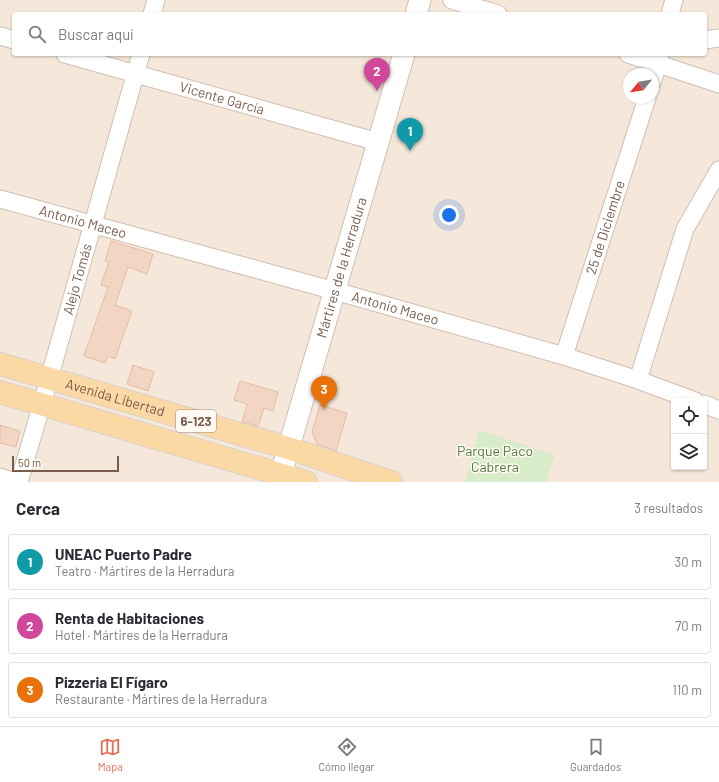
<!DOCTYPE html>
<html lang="es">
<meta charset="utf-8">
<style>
:root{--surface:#fff;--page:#f2f2f3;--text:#2b2b33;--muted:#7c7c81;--line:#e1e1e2;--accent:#e76f51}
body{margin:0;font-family:Barlow,sans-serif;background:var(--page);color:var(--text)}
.controls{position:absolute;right:12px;bottom:12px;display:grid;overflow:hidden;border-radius:4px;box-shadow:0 1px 3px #0004}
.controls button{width:36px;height:36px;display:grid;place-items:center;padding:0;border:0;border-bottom:1px solid var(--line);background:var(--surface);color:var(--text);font:20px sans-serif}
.compass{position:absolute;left:623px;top:68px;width:36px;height:36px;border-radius:50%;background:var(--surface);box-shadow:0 1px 3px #0004;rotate:240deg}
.scale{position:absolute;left:12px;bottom:10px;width:107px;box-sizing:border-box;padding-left:4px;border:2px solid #7a5c4d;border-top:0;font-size:11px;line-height:14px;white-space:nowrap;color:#7a5c4d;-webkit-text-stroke:3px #fffaf3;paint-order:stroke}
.you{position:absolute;left:449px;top:215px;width:14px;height:14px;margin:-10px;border:3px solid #fff;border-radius:50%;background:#1a73e8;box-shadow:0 0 0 6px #1a73e833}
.badge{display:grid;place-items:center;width:26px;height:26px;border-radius:50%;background:var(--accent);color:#fff;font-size:13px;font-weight:700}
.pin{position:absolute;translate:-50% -33px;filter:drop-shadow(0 1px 2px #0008)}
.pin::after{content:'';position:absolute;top:21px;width:14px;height:12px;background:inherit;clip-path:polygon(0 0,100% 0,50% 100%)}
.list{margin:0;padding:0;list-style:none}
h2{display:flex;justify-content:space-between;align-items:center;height:52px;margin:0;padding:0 16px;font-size:17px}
h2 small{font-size:13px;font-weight:400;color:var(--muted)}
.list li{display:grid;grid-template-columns:26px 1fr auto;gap:12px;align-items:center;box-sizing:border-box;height:56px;margin:0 8px 8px;padding:0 8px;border:1px solid var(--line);border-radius:4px}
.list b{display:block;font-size:15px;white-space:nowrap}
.list p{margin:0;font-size:13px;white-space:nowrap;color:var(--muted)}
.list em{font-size:13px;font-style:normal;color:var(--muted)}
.icon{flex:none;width:22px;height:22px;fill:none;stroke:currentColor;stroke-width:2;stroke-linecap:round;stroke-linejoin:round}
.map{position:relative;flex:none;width:719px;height:482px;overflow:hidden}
.search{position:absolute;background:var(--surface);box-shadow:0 1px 3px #0004;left:12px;right:12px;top:12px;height:44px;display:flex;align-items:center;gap:10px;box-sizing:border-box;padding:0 14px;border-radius:4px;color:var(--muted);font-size:15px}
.sheet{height:244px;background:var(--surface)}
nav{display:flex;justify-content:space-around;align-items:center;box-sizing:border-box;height:56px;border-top:1px solid var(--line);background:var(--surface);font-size:11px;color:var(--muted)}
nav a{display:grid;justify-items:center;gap:2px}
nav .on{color:var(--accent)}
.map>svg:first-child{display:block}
.residential{fill:#f5e8da;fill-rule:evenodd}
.green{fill:#d8ecc9}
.building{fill:#f3d5c3;stroke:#e6bba3}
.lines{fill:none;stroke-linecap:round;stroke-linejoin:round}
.minor-casing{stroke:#d1beb0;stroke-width:19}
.tertiary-casing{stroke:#d1beb0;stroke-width:23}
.primary-casing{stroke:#dad1cd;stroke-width:24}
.minor{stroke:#fff;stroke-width:17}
.tertiary{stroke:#fff;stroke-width:21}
.primary{stroke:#fbd9a5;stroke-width:22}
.labels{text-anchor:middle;stroke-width:3;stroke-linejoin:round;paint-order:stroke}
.shield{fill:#fffaf3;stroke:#a28b7f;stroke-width:1}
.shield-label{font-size:13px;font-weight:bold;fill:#7a5c4d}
.street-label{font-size:14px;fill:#7a5c4d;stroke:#fffaf3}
.park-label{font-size:14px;fill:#537a41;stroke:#fffaf3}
</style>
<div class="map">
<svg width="719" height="482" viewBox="0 0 719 482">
<rect width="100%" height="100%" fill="#fdf6ec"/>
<!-- residential -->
<path class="residential" d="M 0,0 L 719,0 L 719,482 L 0,482 ZM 14,14 L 705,14 L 705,54 L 14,54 ZM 629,74 L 653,74 L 653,98 L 629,98 ZM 674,401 L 704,401 L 704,467 L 674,467 Z"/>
<!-- green -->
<path class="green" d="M 479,430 L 555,455 L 546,482 L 465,482 Z"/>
<!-- building -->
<g class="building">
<path d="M 111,241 L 153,254 L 147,274 L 128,267 L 115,305 L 132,311 L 115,359 L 108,356 L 105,363 L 84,356 L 108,287 L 101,285 L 109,262 L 105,261 Z"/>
<path d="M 133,365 L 154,372 L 148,391 L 127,384 Z"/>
<path d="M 240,381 L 278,392 L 273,411 L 264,408 L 258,426 L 242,422 L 247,404 L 234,400 Z"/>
<path d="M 320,405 L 347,413 L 336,451 L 317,444 L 312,432 Z"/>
<path d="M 0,425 L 20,431 L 16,447 L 0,443 Z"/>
</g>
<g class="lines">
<!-- minor casing -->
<g class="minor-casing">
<g id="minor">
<path d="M 452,0 L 498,14"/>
<path d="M 152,14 L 156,0"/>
<path d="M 670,14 L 674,0"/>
<path d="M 0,36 L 14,40"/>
<path d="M 705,40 L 719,38"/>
<path id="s1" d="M 65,54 L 378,142"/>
<path d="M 628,54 L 719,84"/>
<path d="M 653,80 L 658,64 L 660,54"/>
<path id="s2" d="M 0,199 L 335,291 L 564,356 L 638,380 L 695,401"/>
<path id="s3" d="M 564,356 L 647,98"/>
<path d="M 638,380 L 685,229 L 719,170"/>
<path d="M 704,404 L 719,410"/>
<path d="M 0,477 L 15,482"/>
<path id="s4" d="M 19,482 L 42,404 L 141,54"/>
</g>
</g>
<!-- tertiary casing -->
<g class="tertiary-casing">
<g id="tertiary">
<path d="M 416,14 L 420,0"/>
<path id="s5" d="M 281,474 L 404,54"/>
</g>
</g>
<!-- primary casing -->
<g class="primary-casing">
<g id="primary">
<path id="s6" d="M 0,364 L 288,448 L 391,482"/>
<path d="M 0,392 L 306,482"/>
</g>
</g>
<!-- minor -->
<use href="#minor" class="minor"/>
<!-- tertiary -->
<use href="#tertiary" class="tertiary"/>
<!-- primary -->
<use href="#primary" class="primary"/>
</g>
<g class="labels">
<!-- shield labels -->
<rect class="shield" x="176" y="410" width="40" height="22" rx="3"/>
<g class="shield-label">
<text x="196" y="426">6-123</text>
</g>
<!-- street labels -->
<g class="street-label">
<text dy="5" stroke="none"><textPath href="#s1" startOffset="163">Vicente García</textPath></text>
<text dy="5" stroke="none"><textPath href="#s2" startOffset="86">Antonio Maceo</textPath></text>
<text dy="5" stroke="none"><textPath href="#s3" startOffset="135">25 de Diciembre</textPath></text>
<text dy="5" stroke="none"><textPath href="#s5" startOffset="215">Mártires de la Herradura</textPath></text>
<text dy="5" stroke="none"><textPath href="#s4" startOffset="211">Alejo Tomás</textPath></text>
<text dy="5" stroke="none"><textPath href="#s2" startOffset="410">Antonio Maceo</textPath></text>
<text dy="5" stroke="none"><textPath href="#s6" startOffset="120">Avenida Libertad</textPath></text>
</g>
<!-- park labels -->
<g class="park-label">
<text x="495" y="456">Parque Paco<tspan x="495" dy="16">Cabrera</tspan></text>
</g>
</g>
</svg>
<div class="controls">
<button><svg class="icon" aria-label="locate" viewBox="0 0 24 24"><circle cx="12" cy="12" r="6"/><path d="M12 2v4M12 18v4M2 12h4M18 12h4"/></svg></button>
<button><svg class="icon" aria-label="layers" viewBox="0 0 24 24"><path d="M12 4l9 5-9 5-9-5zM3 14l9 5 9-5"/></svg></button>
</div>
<svg class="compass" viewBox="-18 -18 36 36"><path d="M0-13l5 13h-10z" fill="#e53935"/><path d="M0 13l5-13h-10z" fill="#7c7c81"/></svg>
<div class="scale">50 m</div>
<div class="you"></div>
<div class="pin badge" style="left:410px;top:151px;background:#0f9aa8">1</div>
<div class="pin badge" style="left:377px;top:91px;background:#d1479c">2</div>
<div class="pin badge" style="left:324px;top:409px;background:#e8710a">3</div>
<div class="search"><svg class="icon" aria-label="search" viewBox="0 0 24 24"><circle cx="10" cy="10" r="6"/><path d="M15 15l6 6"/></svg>Buscar aquí</div>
</div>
<section class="sheet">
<h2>Cerca<small>3 resultados</small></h2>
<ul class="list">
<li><span class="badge" style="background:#0f9aa8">1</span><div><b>UNEAC Puerto Padre</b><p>Teatro · Mártires de la Herradura</p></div><em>30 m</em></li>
<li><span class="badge" style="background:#d1479c">2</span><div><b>Renta de Habitaciones</b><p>Hotel · Mártires de la Herradura</p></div><em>70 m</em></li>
<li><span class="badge" style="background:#e8710a">3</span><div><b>Pizzeria El Fígaro</b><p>Restaurante · Mártires de la Herradura</p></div><em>110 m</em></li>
</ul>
</section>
<nav>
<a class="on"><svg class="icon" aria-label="map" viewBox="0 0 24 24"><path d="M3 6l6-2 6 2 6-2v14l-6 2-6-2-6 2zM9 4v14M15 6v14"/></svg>Mapa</a>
<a><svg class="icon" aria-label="directions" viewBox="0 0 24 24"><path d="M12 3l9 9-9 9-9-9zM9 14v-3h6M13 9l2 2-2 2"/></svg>Cómo llegar</a>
<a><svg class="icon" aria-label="saved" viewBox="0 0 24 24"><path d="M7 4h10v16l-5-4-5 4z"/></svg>Guardados</a>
</nav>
